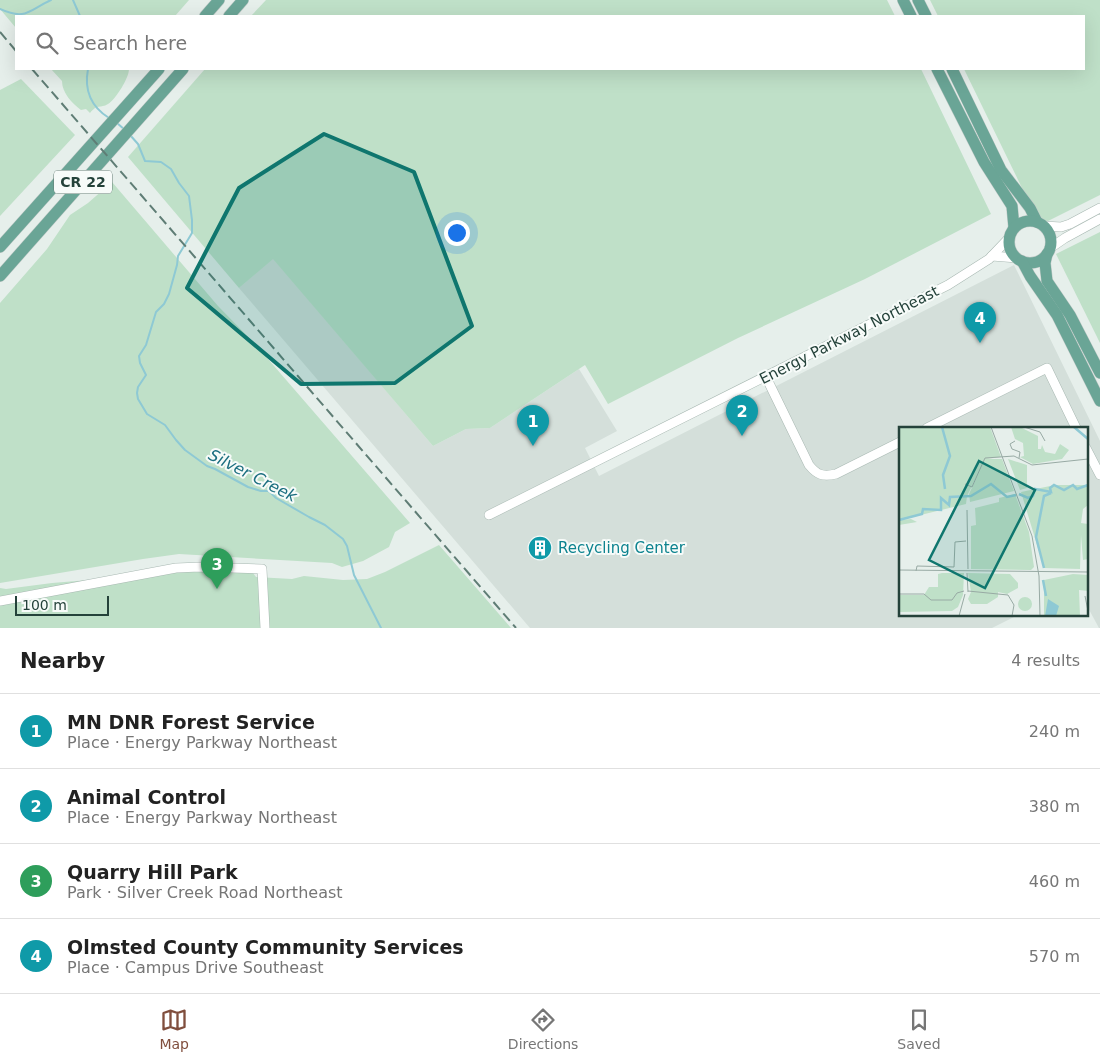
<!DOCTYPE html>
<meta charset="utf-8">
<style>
:root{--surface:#fff;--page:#f2f2f2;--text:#222;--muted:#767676;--line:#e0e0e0;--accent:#804e3d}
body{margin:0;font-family:"DejaVu Sans",sans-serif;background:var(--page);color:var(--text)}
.scale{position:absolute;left:15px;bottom:12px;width:94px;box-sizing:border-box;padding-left:5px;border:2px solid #24423a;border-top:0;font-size:14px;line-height:18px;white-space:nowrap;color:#24423a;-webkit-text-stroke:4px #f7fbf9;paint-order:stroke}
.you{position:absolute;left:456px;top:232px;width:18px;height:18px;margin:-12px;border:4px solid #fff;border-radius:50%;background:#1a73e8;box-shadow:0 0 0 8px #1a73e833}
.badge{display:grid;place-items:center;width:32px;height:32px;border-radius:50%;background:var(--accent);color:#fff;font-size:16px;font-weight:700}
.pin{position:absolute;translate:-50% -41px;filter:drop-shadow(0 1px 2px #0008)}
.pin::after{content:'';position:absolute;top:26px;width:18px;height:15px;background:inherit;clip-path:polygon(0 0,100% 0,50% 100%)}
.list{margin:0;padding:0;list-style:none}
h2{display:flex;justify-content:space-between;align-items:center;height:65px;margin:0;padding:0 20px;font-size:21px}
h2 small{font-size:16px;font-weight:400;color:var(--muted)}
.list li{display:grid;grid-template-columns:32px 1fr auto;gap:15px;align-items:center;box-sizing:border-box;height:75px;padding:0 20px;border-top:1px solid var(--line)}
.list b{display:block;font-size:19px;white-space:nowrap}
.list p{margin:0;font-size:16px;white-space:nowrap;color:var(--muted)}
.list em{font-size:16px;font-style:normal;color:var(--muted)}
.icon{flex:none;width:28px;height:28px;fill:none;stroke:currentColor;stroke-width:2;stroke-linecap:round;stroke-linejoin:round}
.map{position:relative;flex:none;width:1100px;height:628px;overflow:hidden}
.search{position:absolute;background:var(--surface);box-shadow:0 5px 20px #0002;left:15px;right:15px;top:15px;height:55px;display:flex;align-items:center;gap:12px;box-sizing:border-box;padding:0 18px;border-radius:0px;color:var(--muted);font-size:19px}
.sheet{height:365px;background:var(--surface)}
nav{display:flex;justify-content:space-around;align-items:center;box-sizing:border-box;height:70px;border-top:1px solid var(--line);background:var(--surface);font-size:14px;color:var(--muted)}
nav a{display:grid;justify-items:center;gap:2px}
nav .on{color:var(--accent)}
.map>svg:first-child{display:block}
.built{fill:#d4dfda}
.green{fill:#bfe0c8}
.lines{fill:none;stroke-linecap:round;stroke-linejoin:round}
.stream{stroke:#8ec9d4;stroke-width:2}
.minor-casing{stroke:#a8b8b2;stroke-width:10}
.major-casing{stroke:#c2cac8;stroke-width:12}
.minor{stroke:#fff;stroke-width:9}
.major{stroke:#6aa596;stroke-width:11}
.rail{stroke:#5f7d75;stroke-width:2;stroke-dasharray:10 5;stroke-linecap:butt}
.marked{fill:#0f766e;fill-opacity:0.2;stroke:#0f766e;stroke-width:4;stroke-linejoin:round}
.labels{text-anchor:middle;stroke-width:4;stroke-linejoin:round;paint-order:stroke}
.shield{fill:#f7fbf9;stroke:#637a73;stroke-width:1}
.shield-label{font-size:14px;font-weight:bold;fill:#24423a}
.street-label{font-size:15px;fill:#24423a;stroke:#f7fbf9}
.culture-label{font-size:15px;fill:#0d838f;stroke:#f7fbf9;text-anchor:start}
.water-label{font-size:16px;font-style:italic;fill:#1c6f80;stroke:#f7fbf9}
.inset-river{fill:none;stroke:#8ec9d4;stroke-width:2.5}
.inset-road{fill:none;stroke:#98aaa4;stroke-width:1}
.view{fill:#0f766e;fill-opacity:0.15;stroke:#0f766e;stroke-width:2.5}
.inset-edge{fill:none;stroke:#24423a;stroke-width:2.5}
</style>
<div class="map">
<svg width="1100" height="628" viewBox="0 0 1100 628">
<rect width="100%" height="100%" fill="#e6efeb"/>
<!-- built -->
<path class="built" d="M 273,258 L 433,446 L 466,429 L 490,428 L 579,369 L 617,431 L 585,448 L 599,476 L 1014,265 L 1100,441 L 1100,628 L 1099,628 L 1086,604 L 1086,428 L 900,428 L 900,614 L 1020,614 L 992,628 L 530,628 L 239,288 Z"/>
<!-- green -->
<g class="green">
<path d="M 0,0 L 189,0 L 175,16 L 16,16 L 16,28 L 0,9 Z"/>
<path d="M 266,0 L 887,0 L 895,16 L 251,16 Z"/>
<path d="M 930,0 L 1100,0 L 1100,195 L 1040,225 L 964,69 L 1084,69 L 1084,16 L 938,16 Z"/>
<path d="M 51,69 L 129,69 C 129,78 116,99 108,104 C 100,109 98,103 90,113 L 86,109 L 81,110 C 72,103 62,93 62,81 Z"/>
<path d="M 205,69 L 921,69 L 991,214 L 865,279 L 738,338 L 608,404 L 585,365 L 490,428 L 466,429 L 433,446 L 273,259 L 239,288 L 128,157 Z"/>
<path d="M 21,79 L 75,135 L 0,216 L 0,90 Z"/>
<path d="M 112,182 L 218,306 L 255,344 L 410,523 L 395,532 L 389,547 L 363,561 L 342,567 L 332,563 L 179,554 L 143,559 L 0,583 L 0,303 L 47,249 L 70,215 L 88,203 Z"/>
<path d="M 1100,232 L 1100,343 L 1056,254 Z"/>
<path d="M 439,545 L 511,628 L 0,628 L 0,588 L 6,589 L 52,583 L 186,572 L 244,571 L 253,573 L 256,577 L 292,579 L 304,576 L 343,580 L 367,579 L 385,572 Z"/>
</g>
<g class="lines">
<!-- stream -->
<g class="stream">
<path d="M 73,0 L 80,16"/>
<path d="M 0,9 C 26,21 29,10 51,0"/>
<path d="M 88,69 C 84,90 90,106 109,118"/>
<path d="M 117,123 L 125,130"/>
<path d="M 130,135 L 138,144 L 145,161 L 161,162 L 171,169 L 179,183 L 189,196 L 192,220 L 192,233 L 178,256 L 177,265 L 169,294 L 164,304 L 156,312 L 146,345 L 139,356 L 140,363 L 146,375 L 138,387 L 137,393 L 138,399 L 147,414 L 165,425 L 176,440 L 185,450 L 207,466 L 215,469 L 248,487 L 261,491 L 268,491 L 271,493 L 276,498 L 309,517 L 325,525 L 343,539 L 347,546 L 354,575 L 381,628"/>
</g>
<!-- minor casing -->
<g class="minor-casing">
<g id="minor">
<path d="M 1044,226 L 1061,227 L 1070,224 L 1100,208"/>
<path d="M 1049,249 L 1065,238 L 1100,219"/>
<path d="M 992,256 L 1017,258"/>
<path d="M 766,377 L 809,465 C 817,475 823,477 836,474 L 900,442"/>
<path d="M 927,428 L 1047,368 L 1076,428"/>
<path d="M 1086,448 L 1100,475"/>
<path d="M 489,515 L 948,285 L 989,259 L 1009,238"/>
<path d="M 0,601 L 176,568 L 200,567 L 262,569 L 265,628"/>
</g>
</g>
<!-- major casing -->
<g class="major-casing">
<g id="major">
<path d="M 903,0 L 911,16"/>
<path d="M 918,0 L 926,16"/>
<path d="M 205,16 L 219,0"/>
<path d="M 229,16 L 243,0"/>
<path d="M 937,69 L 984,162 L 1012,206 L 1014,228"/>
<path d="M 952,69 L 1001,170 L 1030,208 L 1037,222"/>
<circle cx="1030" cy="242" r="21"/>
<path d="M 0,247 L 159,69"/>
<path d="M 1047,254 L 1045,263 L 1047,281 L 1070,315 L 1100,373"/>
<path d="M 1022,261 L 1030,276 L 1057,315 L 1100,401"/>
<path d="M 0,276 L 183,69"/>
</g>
</g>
<!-- minor -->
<use href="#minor" class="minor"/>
<!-- major -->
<use href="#major" class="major"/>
<!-- rail -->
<g class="rail">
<path d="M 0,32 L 16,51"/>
<path d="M 32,69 L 516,628"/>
</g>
</g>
<!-- marked area -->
<path class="marked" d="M 324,134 L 414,172 L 472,326 L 395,383 L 301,384 L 187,288 L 239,188 Z"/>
<!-- icons -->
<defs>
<g id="building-disc" transform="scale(1.25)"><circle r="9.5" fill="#0f9aa8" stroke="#f7fbf9"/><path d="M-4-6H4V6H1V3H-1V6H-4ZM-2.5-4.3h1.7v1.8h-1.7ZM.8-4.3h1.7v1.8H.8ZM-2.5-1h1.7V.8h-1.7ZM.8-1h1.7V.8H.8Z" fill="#fff"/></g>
</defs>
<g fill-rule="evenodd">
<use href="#building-disc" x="540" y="548"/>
</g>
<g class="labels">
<!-- shield labels -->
<rect class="shield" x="54" y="170.5" width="58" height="23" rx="4"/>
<g class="shield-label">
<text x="83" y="187">CR 22</text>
</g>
<!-- street labels -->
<g class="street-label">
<text transform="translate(849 335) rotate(-27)" y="5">Energy Parkway Northeast</text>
</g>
<!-- culture labels -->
<g class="culture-label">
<text x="558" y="553">Recycling Center</text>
</g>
<!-- water labels -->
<g class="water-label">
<text transform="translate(253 475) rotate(27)" y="6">Silver Creek</text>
</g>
</g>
<!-- overview -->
<g transform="translate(899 427)">
<rect width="189" height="189" fill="#e6efeb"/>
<path d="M 0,0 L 91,0 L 102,30 L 88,32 L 103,32 L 115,64 L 71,75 L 70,67 L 84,37 L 68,69 L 67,77 L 1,93 L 12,92 L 18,95 L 0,98 ZM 112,0 L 121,0 L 139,9 L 139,22 L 142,22 L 143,18 L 146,25 L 156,27 L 161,17 L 170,23 L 163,32 L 134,37 L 121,30 L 125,29 L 124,16 L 116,12 ZM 109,32 L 128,38 L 128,61 L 121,63 ZM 189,58 L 189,78 L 184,82 L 182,96 L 189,97 L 189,132 L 184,133 L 182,108 L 181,142 L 145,141 L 122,65 L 156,58 ZM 116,67 L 130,105 L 135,140 L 132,143 L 72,142 L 72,99 L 77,98 L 76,81 L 100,75 L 100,71 ZM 43,146 L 65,146 L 64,168 L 59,180 L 53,184 L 0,185 L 0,168 L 25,168 L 30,160 L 39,160 L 39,147 ZM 69,146 L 111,147 L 119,156 L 119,161 L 108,167 L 99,165 L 99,170 L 88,177 L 72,177 L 69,172 L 72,165 ZM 174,147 L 189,148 L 189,164 L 180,163 L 181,189 L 145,189 L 145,153 ZM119 177a7 7 0 1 1 14 0a7 7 0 1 1-14 0Z" fill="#bfe0c8"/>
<path d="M 149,172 L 160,179 L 157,189 L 146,189 Z" fill="#8ec9d4"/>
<path class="inset-river" d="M 43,0 L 51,29 L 44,48 L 46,62M 175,0 L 189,12M 120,67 L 129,71 L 134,69 L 136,62 L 152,65 L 151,61 L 155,58 L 165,63 L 174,58 L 178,62 L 189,58M 0,93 L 23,87 L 24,82 L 42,83 L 42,71 L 50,78 L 51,70 L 72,69 L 92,57 L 108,70 L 117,68M 145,141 L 137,110 L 145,69 L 152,66M 144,153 L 147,169"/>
<path class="inset-road" d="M 92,0 L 133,109 L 140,149 L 141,189M 125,0 L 141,5 L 146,14M 116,14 L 111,17 L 113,22 L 121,25 L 120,31M 66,57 L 73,60 L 86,31 L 115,29 L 133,38 L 189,32M 68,83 L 69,142M 0,143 L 189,145M 17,144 L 18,139 L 55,140 L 56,115 L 67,114M 68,146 L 69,165M 69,164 L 109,168 L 115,178 L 113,189M 0,167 L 25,167 L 32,173 L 53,173 L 58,166 L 65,164M 186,169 L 189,184M 60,189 L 66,167"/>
<path class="view" d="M 80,34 L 136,63 L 86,161 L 30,133 Z"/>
<rect width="189" height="189" class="inset-edge"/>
</g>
</svg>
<div class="scale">100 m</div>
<div class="you"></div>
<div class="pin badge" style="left:533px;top:446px;background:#0f9aa8">1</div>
<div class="pin badge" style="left:742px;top:436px;background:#0f9aa8">2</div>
<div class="pin badge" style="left:217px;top:589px;background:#2e9e5b">3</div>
<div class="pin badge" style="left:980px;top:343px;background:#0f9aa8">4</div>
<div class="search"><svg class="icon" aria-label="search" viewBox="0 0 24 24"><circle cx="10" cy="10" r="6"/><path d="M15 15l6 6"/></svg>Search here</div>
</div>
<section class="sheet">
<h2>Nearby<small>4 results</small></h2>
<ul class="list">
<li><span class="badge" style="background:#0f9aa8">1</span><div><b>MN DNR Forest Service</b><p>Place · Energy Parkway Northeast</p></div><em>240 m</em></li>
<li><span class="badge" style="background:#0f9aa8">2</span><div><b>Animal Control</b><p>Place · Energy Parkway Northeast</p></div><em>380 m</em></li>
<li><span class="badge" style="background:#2e9e5b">3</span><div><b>Quarry Hill Park</b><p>Park · Silver Creek Road Northeast</p></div><em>460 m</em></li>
<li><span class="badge" style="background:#0f9aa8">4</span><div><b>Olmsted County Community Services</b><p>Place · Campus Drive Southeast</p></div><em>570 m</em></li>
</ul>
</section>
<nav>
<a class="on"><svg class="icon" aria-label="map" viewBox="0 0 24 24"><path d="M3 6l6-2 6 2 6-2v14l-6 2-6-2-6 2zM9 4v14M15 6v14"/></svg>Map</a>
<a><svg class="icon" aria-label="directions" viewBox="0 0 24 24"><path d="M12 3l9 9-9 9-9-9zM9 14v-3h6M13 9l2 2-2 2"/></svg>Directions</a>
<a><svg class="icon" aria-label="saved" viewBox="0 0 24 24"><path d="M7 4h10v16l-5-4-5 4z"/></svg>Saved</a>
</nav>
